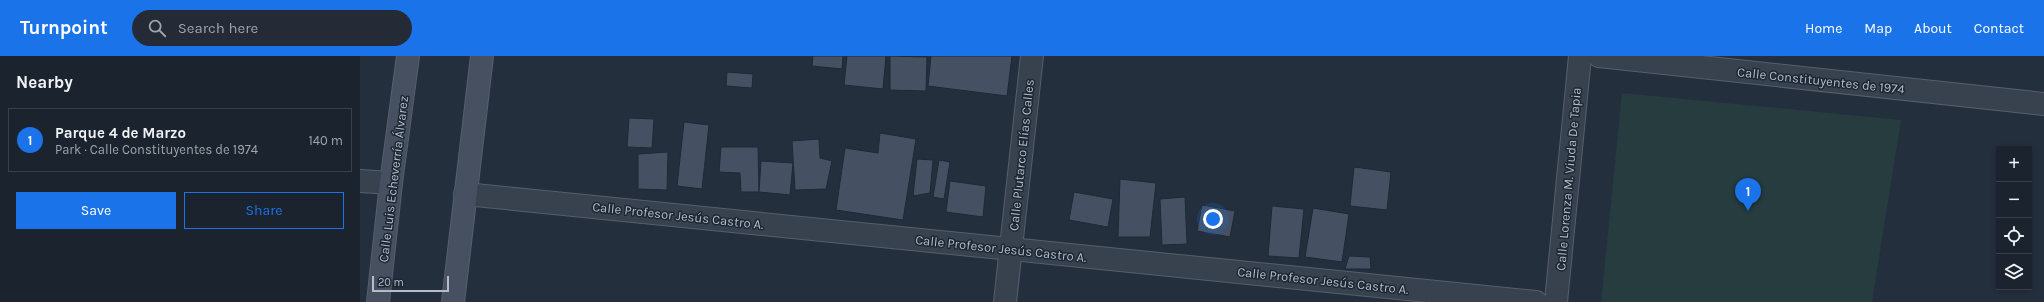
<!DOCTYPE html>
<meta charset="utf-8">
<style>
:root{--surface:#1b232e;--page:#242b36;--text:#f1f3f6;--muted:#a0a4aa;--line:#39404a;--accent:#1a73e8}
body{margin:0;font-family:Karla,sans-serif;background:var(--page);color:var(--text)}
.controls{position:absolute;right:12px;bottom:12px;display:grid;overflow:hidden;border-radius:0px;box-shadow:0 2px 6px #0003}
.controls button{width:36px;height:36px;display:grid;place-items:center;padding:0;border:0;border-bottom:1px solid var(--line);background:var(--surface);color:var(--text);font:20px sans-serif}
.scale{position:absolute;left:12px;bottom:10px;width:77px;box-sizing:border-box;padding-left:4px;border:2px solid #b4bcc9;border-top:0;font-size:11px;line-height:14px;white-space:nowrap;color:#b4bcc9;-webkit-text-stroke:3px #1d2633;paint-order:stroke}
.you{position:absolute;left:853px;top:163px;width:14px;height:14px;margin:-10px;border:3px solid #fff;border-radius:50%;background:#1a73e8;box-shadow:0 0 0 6px #1a73e833}
.badge{display:grid;place-items:center;width:26px;height:26px;border-radius:50%;background:var(--accent);color:#fff;font-size:13px;font-weight:700}
.pin{position:absolute;translate:-50% -33px;filter:drop-shadow(0 1px 2px #0008)}
.pin::after{content:'';position:absolute;top:21px;width:14px;height:12px;background:inherit;clip-path:polygon(0 0,100% 0,50% 100%)}
.list{margin:0;padding:0;list-style:none}
h2{display:flex;justify-content:space-between;align-items:center;height:52px;margin:0;padding:0 16px;font-size:17px}
h2 small{font-size:13px;font-weight:400;color:var(--muted)}
.list li{display:grid;grid-template-columns:26px 1fr auto;gap:12px;align-items:center;box-sizing:border-box;height:64px;margin:0 8px 8px;padding:0 8px;border:1px solid var(--line);border-radius:0px}
.list b{display:block;font-size:15px;white-space:nowrap}
.list p{margin:0;font-size:13px;white-space:nowrap;color:var(--muted)}
.list em{font-size:13px;font-style:normal;color:var(--muted)}
.actions{display:flex;gap:8px;padding:12px 16px}
.actions a{flex:1;padding:9px 0;border:1px solid var(--accent);border-radius:0px;text-align:center;font-size:14px;color:var(--accent)}
.actions .main{background:var(--accent);color:#fff}
.icon{flex:none;width:22px;height:22px;fill:none;stroke:currentColor;stroke-width:2;stroke-linecap:round;stroke-linejoin:round}
.map{position:relative;flex:none;width:1684px;height:246px;overflow:hidden}
header{display:flex;align-items:center;gap:24px;box-sizing:border-box;height:56px;padding:0 20px;background:var(--accent);color:#fff}
header strong{font-size:19px}
nav{display:flex;gap:22px;margin-inline-start:auto;font-size:14px}
.search{width:280px;height:36px;background:var(--page);display:flex;align-items:center;gap:10px;box-sizing:border-box;padding:0 14px;border-radius:22px;color:var(--muted);font-size:15px}
main{display:flex}
aside{flex:1;background:var(--surface)}
.map>svg:first-child{display:block}
.green{fill:#263c3f}
.building{fill:#455162;stroke:#1f2835}
.lines{fill:none;stroke-linecap:round;stroke-linejoin:round}
.street-casing{stroke:#565f6c;stroke-width:24}
.secondary-casing{stroke:#565f6c;stroke-width:24}
.street{stroke:#38414e;stroke-width:22}
.secondary{stroke:#465061;stroke-width:22}
.labels{text-anchor:middle;stroke-width:3;stroke-linejoin:round;paint-order:stroke}
.street-label{font-size:13px;fill:#b4bcc9;stroke:#1d2633}
</style>
<header>
<strong>Turnpoint</strong>
<div class="search"><svg class="icon" aria-label="search" viewBox="0 0 24 24"><circle cx="10" cy="10" r="6"/><path d="M15 15l6 6"/></svg>Search here</div>
<nav><a>Home</a><a>Map</a><a>About</a><a>Contact</a></nav>
</header>
<main>
<aside>
<h2>Nearby<small></small></h2>
<ul class="list">
<li><span class="badge">1</span><div><b>Parque 4 de Marzo</b><p>Park · Calle Constituyentes de 1974</p></div><em>140 m</em></li>
</ul>
<div class="actions"><a class="main">Save</a><a>Share</a></div>
</aside>
<div class="map">
<svg width="1684" height="246" viewBox="0 0 1684 246">
<rect width="100%" height="100%" fill="#242f3e"/>
<!-- green -->
<path class="green" d="M 1262,37 L 1541,64 L 1512,246 L 1241,246 Z"/>
<!-- building -->
<g class="building">
<path d="M 453,0 L 483,0 L 482,13 L 452,10 Z"/>
<path d="M 487,0 L 526,0 L 523,33 L 484,29 Z"/>
<path d="M 530,0 L 567,1 L 566,35 L 530,34 Z"/>
<path d="M 571,0 L 652,0 L 647,40 L 568,30 Z"/>
<path d="M 367,16 L 393,18 L 392,32 L 366,30 Z"/>
<path d="M 269,62 L 294,63 L 292,92 L 267,91 Z"/>
<path d="M 324,66 L 349,69 L 342,133 L 317,130 Z"/>
<path d="M 520,77 L 556,83 L 543,164 L 476,154 L 485,92 L 518,97 Z"/>
<path d="M 459,83 L 460,102 L 472,105 L 466,133 L 435,134 L 432,85 Z"/>
<path d="M 361,91 L 398,91 L 399,136 L 381,136 L 380,117 L 359,116 Z"/>
<path d="M 308,96 L 307,134 L 278,133 L 278,98 Z"/>
<path d="M 557,103 L 573,104 L 570,137 L 553,140 Z"/>
<path d="M 579,104 L 590,106 L 584,143 L 573,141 Z"/>
<path d="M 401,105 L 433,107 L 430,139 L 399,136 Z"/>
<path d="M 994,111 L 1031,116 L 1027,154 L 990,150 Z"/>
<path d="M 760,123 L 796,127 L 790,181 L 758,181 Z"/>
<path d="M 590,125 L 626,130 L 623,161 L 586,156 Z"/>
<path d="M 714,136 L 753,143 L 748,171 L 709,164 Z"/>
<path d="M 825,141 L 827,188 L 802,189 L 800,143 Z"/>
<path d="M 842,149 L 875,155 L 870,181 L 837,175 Z"/>
<path d="M 912,150 L 944,153 L 939,202 L 908,200 Z"/>
<path d="M 953,152 L 989,158 L 982,206 L 945,201 Z"/>
<path d="M 989,200 L 1010,201 L 1011,213 L 985,213 Z"/>
</g>
<g class="lines">
<!-- street casing -->
<g class="street-casing">
<g id="street">
<path d="M 1239,0 L 1684,48"/>
<path d="M 0,125 L 31,127"/>
<path d="M 105,138 L 1176,246"/>
<path d="M 645,246 L 672,0"/>
<path d="M 1196,246 L 1220,0"/>
</g>
</g>
<!-- secondary casing -->
<g class="secondary-casing">
<g id="secondary">
<path d="M 18,246 L 31,127 L 48,0"/>
<path d="M 93,246 L 122,0"/>
</g>
</g>
<!-- street -->
<use href="#street" class="street"/>
<!-- secondary -->
<use href="#secondary" class="secondary"/>
</g>
<g class="labels">
<!-- street labels -->
<g class="street-label">
<text transform="translate(1461 24) rotate(6)" y="5">Calle Constituyentes de 1974</text>
<text transform="translate(661 99) rotate(-84)" y="5">Calle Plutarco Elías Calles</text>
<text transform="translate(33 123) rotate(-83)" y="5">Calle Luis Echeverría Álvarez</text>
<text transform="translate(1208 123) rotate(-85)" y="5">Calle Lorenza M. Viuda De Tapia</text>
<text transform="translate(318 159) rotate(6)" y="5">Calle Profesor Jesús Castro A.</text>
<text transform="translate(641 192) rotate(6)" y="5">Calle Profesor Jesús Castro A.</text>
<text transform="translate(963 224) rotate(6)" y="5">Calle Profesor Jesús Castro A.</text>
</g>
</g>
</svg>
<div class="controls">
<button>+</button>
<button>−</button>
<button><svg class="icon" aria-label="locate" viewBox="0 0 24 24"><circle cx="12" cy="12" r="6"/><path d="M12 2v4M12 18v4M2 12h4M18 12h4"/></svg></button>
<button><svg class="icon" aria-label="layers" viewBox="0 0 24 24"><path d="M12 4l9 5-9 5-9-5zM3 14l9 5 9-5"/></svg></button>
</div>
<div class="scale">20 m</div>
<div class="you"></div>
<div class="pin badge" style="left:1388px;top:155px">1</div>
</div>
</main>
